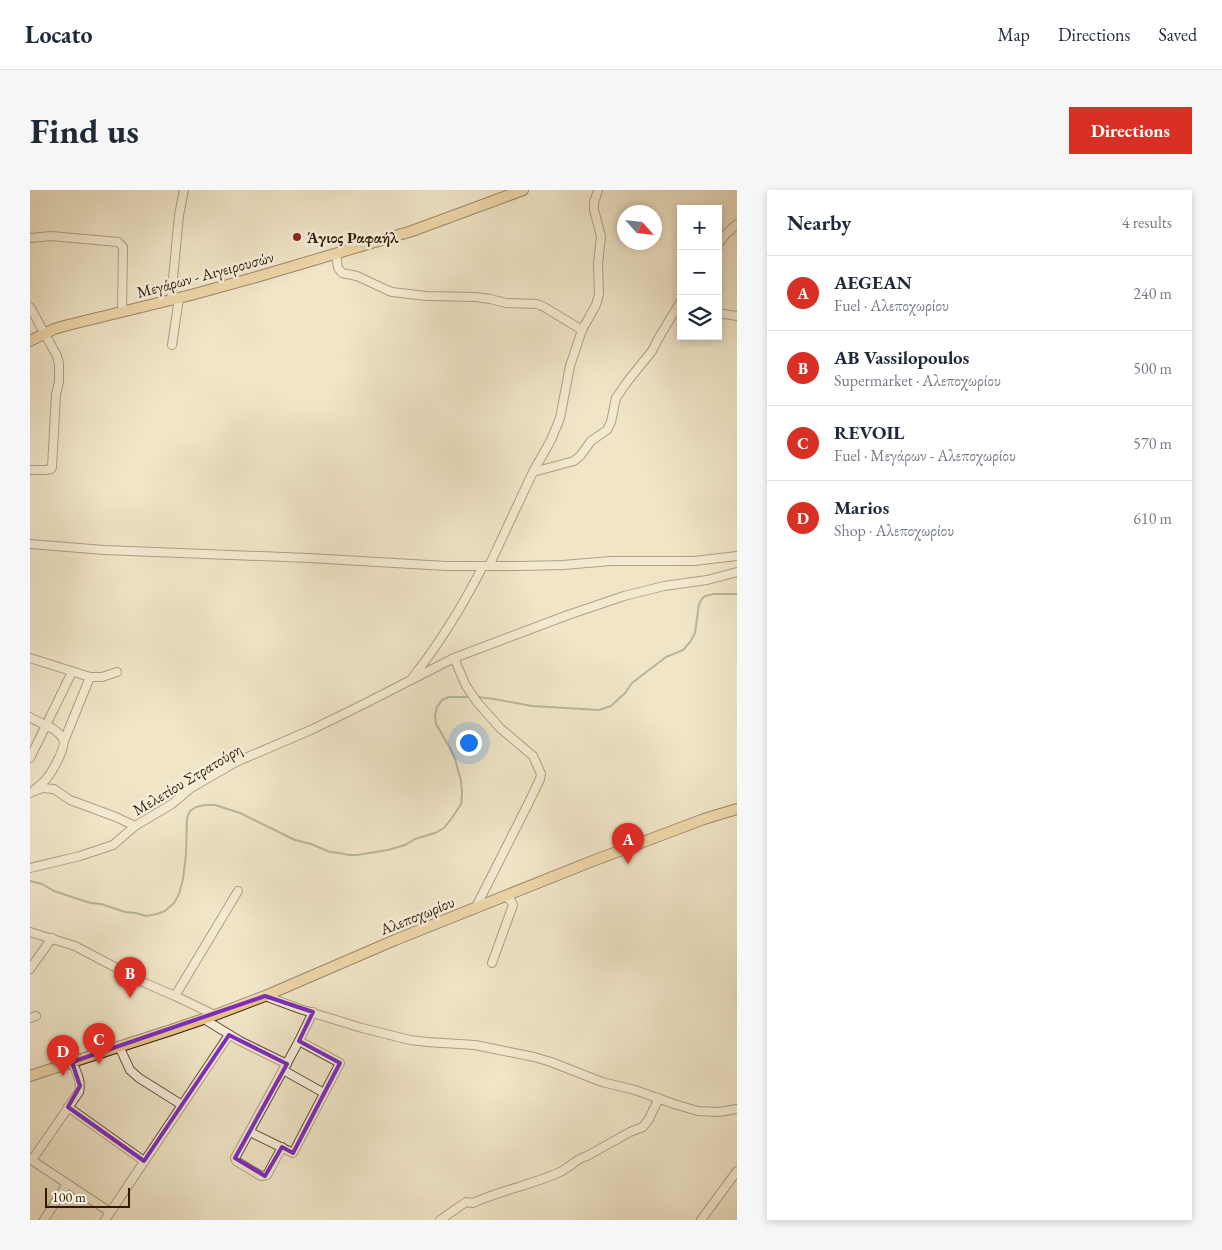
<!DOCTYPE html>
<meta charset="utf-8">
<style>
:root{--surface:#fff;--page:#f6f6f7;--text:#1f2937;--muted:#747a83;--line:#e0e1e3;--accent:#d93025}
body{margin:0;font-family:"EB Garamond",serif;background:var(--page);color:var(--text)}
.controls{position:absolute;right:15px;top:15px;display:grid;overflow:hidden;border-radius:0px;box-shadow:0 2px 8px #0003}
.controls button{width:45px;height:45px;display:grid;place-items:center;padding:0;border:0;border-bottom:1px solid var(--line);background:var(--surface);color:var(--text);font:25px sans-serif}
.compass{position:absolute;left:587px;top:15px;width:45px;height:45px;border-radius:50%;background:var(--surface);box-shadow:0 2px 8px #0003;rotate:117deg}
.scale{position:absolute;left:15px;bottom:12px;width:85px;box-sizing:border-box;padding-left:5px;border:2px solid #321800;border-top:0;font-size:14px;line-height:18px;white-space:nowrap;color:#321800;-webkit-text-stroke:4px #f5eedb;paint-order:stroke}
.you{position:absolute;left:438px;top:552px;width:18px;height:18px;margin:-12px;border:4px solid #fff;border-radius:50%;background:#1a73e8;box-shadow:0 0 0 8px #1a73e833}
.badge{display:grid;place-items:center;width:32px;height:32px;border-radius:50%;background:var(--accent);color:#fff;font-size:16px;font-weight:700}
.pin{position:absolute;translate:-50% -41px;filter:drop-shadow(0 1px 2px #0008)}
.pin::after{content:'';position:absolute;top:26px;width:18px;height:15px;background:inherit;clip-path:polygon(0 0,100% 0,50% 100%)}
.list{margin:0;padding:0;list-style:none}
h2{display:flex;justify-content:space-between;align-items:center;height:65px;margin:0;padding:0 20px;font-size:21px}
h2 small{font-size:16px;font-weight:400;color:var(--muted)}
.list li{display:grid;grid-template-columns:32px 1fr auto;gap:15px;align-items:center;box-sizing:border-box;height:75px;padding:0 20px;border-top:1px solid var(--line)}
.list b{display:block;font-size:19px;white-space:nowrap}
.list p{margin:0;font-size:16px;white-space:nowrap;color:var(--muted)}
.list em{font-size:16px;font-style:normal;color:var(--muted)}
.icon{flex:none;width:28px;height:28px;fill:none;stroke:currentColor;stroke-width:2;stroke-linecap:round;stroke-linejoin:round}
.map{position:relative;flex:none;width:707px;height:1030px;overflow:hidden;border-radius:0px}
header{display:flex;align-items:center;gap:30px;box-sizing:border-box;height:70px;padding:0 25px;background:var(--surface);border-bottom:1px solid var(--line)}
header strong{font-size:24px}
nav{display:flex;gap:28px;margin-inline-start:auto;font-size:18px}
.intro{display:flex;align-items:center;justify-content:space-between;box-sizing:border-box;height:120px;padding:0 30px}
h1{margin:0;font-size:35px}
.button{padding:12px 22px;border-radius:0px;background:var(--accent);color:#fff;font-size:18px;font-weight:700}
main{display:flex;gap:30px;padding:0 30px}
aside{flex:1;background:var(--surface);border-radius:0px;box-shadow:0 2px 8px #0003}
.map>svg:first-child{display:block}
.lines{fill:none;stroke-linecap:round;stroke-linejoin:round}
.stream{stroke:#717c6a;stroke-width:2}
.minor-casing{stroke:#624b32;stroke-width:10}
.major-casing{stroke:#321800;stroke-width:12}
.minor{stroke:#f5eedb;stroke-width:8}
.major{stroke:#e8c284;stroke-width:10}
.marked{fill:none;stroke:#7b2cbf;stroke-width:4;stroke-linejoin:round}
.poi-dot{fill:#8f2418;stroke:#f5eedb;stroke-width:2}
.labels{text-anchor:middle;stroke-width:5;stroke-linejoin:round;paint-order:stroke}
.poi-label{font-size:16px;font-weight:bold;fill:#321800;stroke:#f5eedb;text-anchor:start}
.street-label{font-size:16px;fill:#321800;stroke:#f5eedb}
</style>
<header>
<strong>Locato</strong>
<nav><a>Map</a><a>Directions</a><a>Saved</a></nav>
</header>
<div class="intro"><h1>Find us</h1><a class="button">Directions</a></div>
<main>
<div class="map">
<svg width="707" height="1030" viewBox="0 0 707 1030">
<rect width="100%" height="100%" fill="#f0e5c7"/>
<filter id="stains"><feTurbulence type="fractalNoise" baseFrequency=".004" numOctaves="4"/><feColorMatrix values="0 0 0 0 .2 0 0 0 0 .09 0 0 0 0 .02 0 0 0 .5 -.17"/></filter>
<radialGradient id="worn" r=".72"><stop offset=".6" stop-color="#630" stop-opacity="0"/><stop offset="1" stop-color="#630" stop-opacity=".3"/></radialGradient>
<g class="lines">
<!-- stream -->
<g class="stream">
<path d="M 448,507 L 464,509 L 502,516 L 569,520 L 581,516 L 595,503 L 602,493 L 636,467 L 653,460 L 660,452 L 665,443 L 669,414 L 672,409 L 675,406 L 684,404 L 707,404"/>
<path d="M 0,691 L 12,694 L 24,701 L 48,709 L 61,713 L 71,714 L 95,722 L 106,723 L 116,726 L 127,724 L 135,721 L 144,713 L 149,704 L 153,689 L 156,664 L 157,628 L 160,621 L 166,617 L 175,615 L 185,615 L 210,623 L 265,650 L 281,654 L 300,662 L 310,663 L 319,665 L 327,665 L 358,660 L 375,655 L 385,649 L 405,643 L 414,638 L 422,628 L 431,614 L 432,604 L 431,591 L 425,569 L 421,560 L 406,534 L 405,526 L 407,517 L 412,510 L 419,507 L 440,507"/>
</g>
<!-- minor casing -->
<g class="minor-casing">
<g id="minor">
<path d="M 0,48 L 21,46 L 88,52 L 93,57 L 92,121"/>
<path d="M 688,54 L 696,44 L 707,34"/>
<path d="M 306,63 L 308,78 L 312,83 L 327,86 L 357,100 L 362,102 L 396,106 L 445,107 L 460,109 L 476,113 L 507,114 L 514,117 L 552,140 L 540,176 L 530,228 L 521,250 L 503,282"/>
<path d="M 141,110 L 149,25 L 154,0"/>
<path d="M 0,117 L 27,166 L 29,174 L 29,192 L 26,204 L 22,277 L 21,279 L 16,280 L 0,280"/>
<path d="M 688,123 L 707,126"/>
<path d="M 552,140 L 566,115 L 569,104 L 568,74 L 571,46 L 564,20 L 564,13 L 568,0"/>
<path d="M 142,155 L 149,108"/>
<path d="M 0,354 L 74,360 L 279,368 L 416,376 L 490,376 L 533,375 L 581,371 L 664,371 L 707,366"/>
<path d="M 459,376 L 503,282 L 544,271 L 551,265 L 561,251 L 577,240 L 581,232 L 586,208 L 597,192 L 622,161 L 628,149 L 651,111"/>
<path d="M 0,468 L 60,487 L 72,487 L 87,482"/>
<path d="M 424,468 L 436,496 L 447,512 L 470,538 L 503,566 L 511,584 L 510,589 L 499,612 L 446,717"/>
<path d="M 383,487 C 410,453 433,415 453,376"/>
<path d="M 0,527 C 10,534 27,537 33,549 C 37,556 22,582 17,588 C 14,592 9,596 5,599"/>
<path d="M 34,551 L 60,487"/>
<path d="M 0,568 L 42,482"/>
<path d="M 0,603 L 12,598 L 24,599 L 40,610 L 86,627 L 105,636"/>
<path d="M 0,678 L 50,666 L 83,655 L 105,636 L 142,614 L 161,598 L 206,572 L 283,539 L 334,514 L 424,468 L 538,425 L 594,406 L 634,396 L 677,390 L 707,382"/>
<path d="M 0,742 L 45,756 L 115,793 L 145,806 L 185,825"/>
<path d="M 462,773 L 483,715 L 481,711 L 475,706"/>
<path d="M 0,779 L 22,748"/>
<path d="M 145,806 L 208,701"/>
<path d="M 235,806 L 270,819 L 332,838 L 380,850 L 397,852 L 445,855 L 504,867 L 521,872 L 572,892 L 605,900 L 644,914 L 668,921 L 689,922 L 707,919"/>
<path d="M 0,828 L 6,826"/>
<path d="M 174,829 L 210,851 L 257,874"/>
<path d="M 89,856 L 100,880 L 109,888 L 152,915"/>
<path d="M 253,880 L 294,903"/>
<path d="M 38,917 L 114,971"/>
<path d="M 220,942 L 263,963 L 310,873 L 269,851"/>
<path d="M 252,957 L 237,985 L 231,986 L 206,971 L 205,968 L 269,851 L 283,822"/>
<path d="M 0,969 L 80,1022"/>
<path d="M 2,970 L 49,902 C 52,891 46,881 42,872"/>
<path d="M 14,1030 L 37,994"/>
<path d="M 75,1030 L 199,845"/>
<path d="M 410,1030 L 436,1012 L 443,1013 C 471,1000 502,995 530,982 C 540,977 546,969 557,966 L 600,942 L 613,937 L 619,929 L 629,908"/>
<path d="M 671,1030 L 707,981"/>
</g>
</g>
<!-- major casing -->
<g class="major-casing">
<g id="major">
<path d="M 0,151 L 24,139 L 38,135 L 161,105 L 230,86 L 382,41 L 493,0"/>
<path d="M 0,886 L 79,860 L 141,840 L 185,825 L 235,806 L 365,750 L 560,672 L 674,629 L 707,619"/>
</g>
</g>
<!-- minor -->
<use href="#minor" class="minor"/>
<!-- major -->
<use href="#major" class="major"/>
</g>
<!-- marked area -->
<path d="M0 0H707V1030H0ZM 235,806 L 283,822 L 269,851 L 310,873 L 263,963 L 252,957 L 235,986 L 205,968 L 257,874 L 199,845 L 114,971 L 38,917 L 50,896 L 42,872 Z" fill="#f0e5c7" fill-opacity=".55" fill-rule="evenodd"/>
<path class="marked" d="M 235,806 L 283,822 L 269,851 L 310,873 L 263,963 L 252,957 L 235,986 L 205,968 L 257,874 L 199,845 L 114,971 L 38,917 L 50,896 L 42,872 Z"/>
<!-- markers -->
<circle class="poi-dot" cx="267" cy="47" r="5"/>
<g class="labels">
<!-- poi labels -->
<g class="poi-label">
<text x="277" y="53">Άγιος Ραφαήλ</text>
</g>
<!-- street labels -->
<g class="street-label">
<text transform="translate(175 84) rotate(-15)" y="6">Μεγάρων - Αιγειρουσών</text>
<text transform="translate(157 589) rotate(-31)" y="6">Μελετίου Στρατούρη</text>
<text transform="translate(387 725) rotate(-22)" y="6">Αλεποχωρίου</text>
</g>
</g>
<rect width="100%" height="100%" filter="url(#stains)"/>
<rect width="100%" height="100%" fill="url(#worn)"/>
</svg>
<div class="controls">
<button>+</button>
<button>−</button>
<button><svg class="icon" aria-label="layers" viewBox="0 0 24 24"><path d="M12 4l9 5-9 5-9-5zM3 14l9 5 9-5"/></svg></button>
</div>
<svg class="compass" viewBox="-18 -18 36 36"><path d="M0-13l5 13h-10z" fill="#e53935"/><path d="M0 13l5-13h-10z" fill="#747a83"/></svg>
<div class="scale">100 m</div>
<div class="you"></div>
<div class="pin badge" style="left:598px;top:674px">A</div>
<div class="pin badge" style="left:100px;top:808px">B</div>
<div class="pin badge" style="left:69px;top:874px">C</div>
<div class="pin badge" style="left:33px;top:886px">D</div>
</div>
<aside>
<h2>Nearby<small>4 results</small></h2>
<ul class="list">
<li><span class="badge">A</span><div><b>AEGEAN</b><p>Fuel · Αλεποχωρίου</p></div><em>240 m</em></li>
<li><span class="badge">B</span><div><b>AB Vassilopoulos</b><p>Supermarket · Αλεποχωρίου</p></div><em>500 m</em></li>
<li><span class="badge">C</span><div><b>REVOIL</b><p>Fuel · Μεγάρων - Αλεποχωρίου</p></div><em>570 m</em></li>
<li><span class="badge">D</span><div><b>Marios</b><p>Shop · Αλεποχωρίου</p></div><em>610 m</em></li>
</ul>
</aside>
</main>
